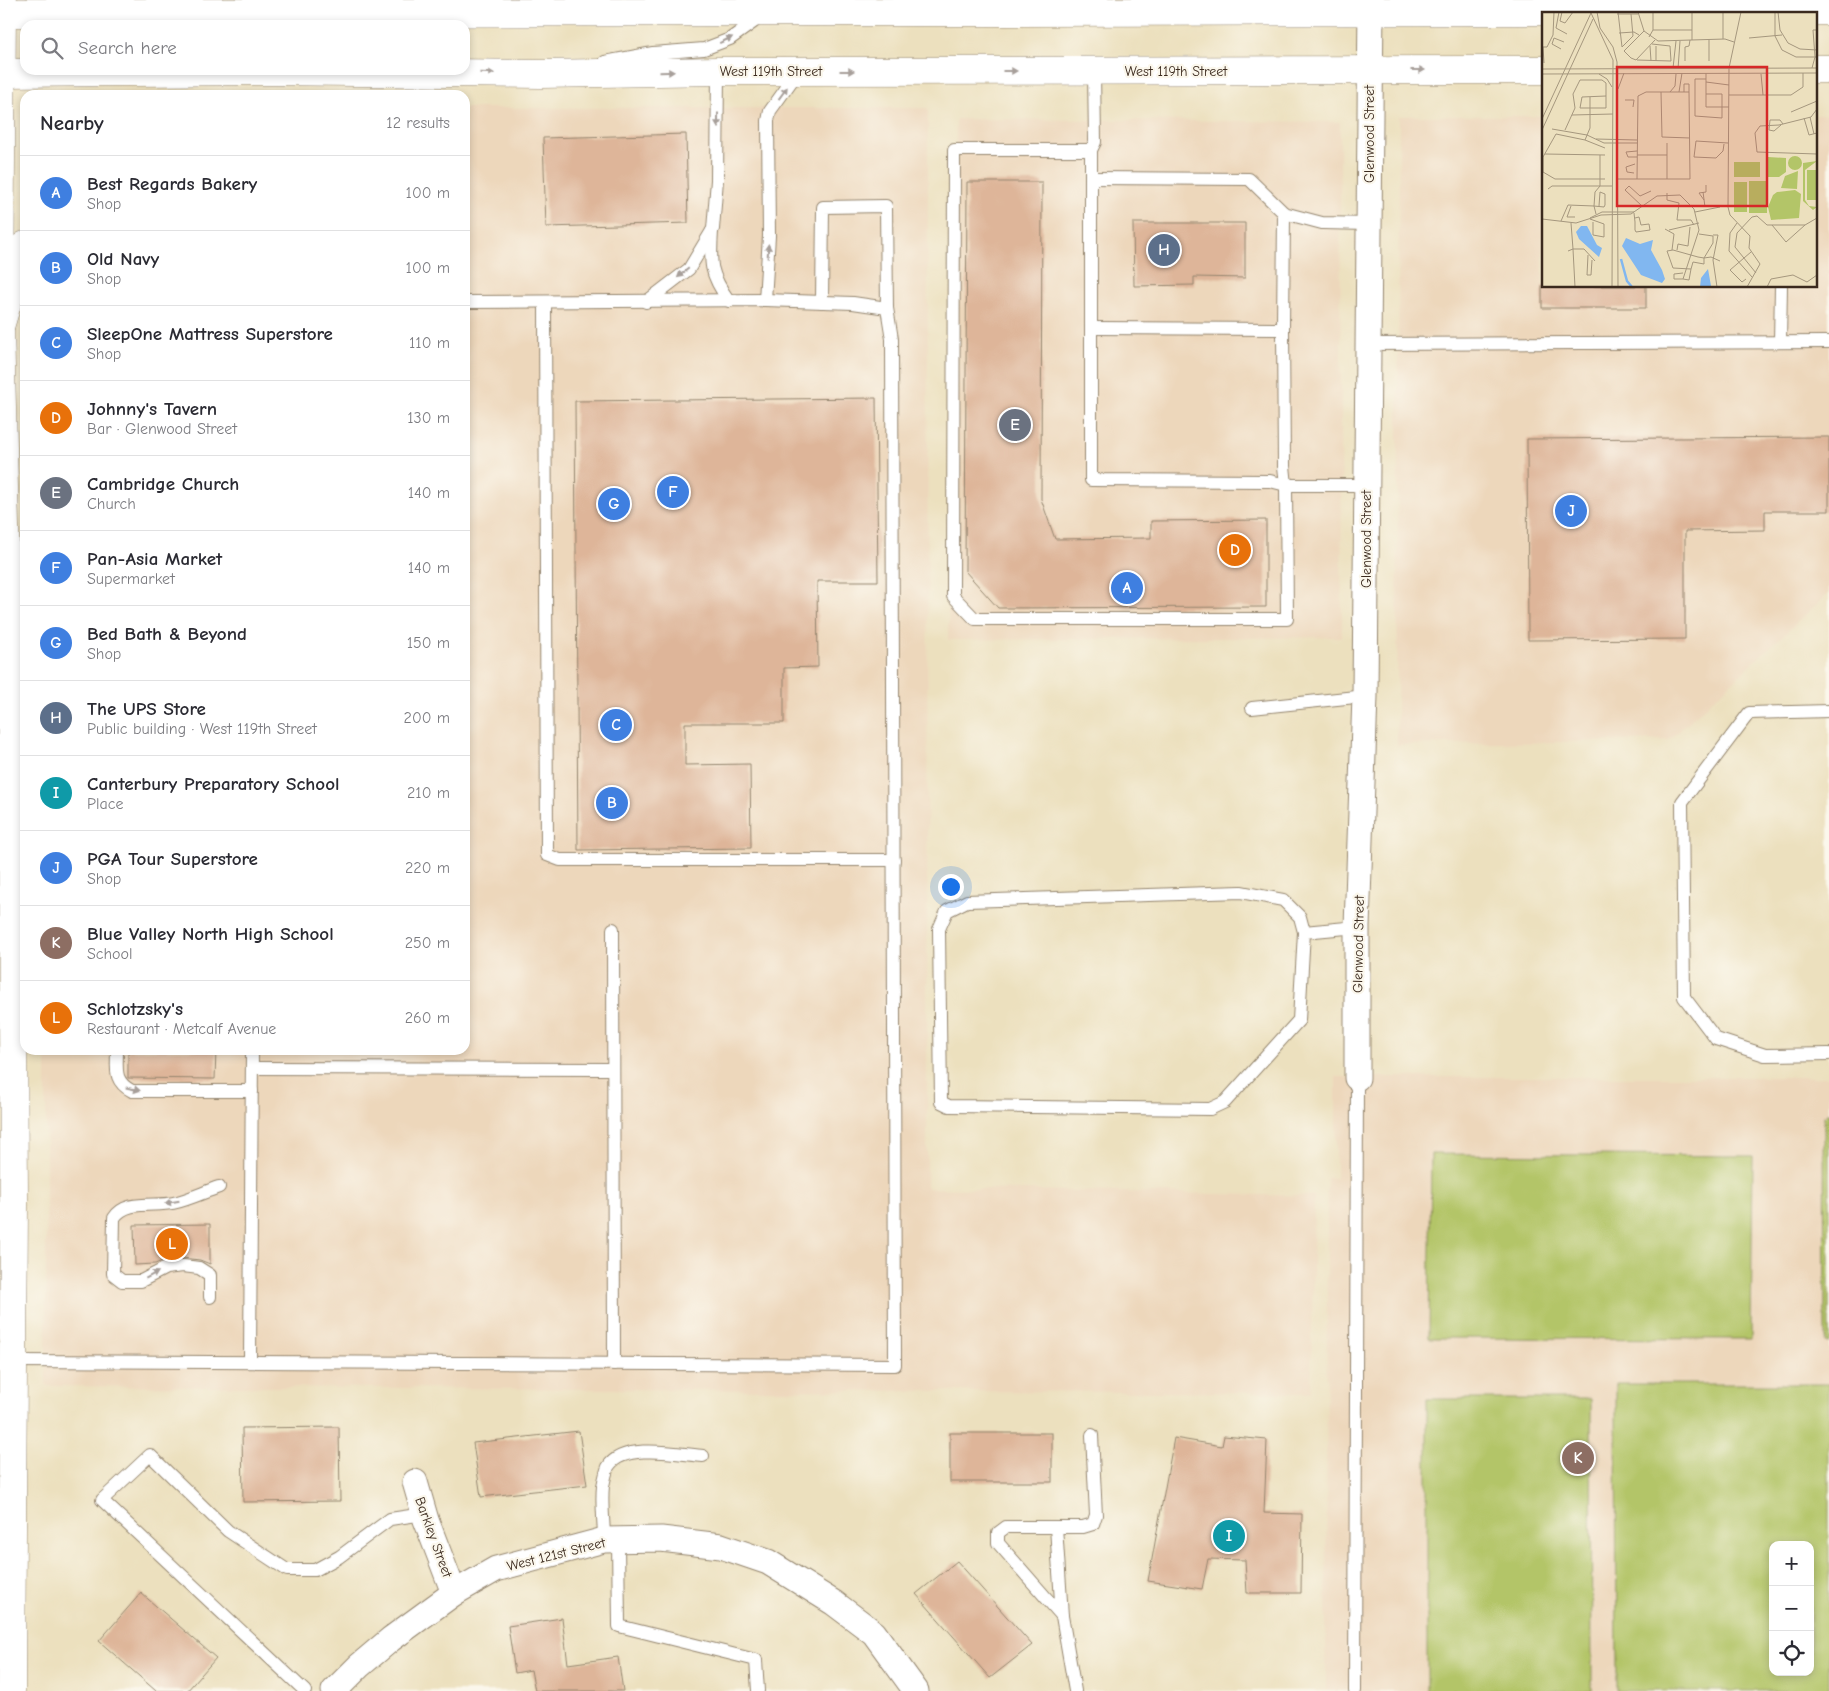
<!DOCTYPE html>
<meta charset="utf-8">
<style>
:root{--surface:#fff;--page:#f2f2f3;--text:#2b2b33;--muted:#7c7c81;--line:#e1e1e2;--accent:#db2777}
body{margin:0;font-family:"Comic Neue",sans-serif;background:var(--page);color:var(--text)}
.controls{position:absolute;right:15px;bottom:15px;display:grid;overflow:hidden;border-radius:10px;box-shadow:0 2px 8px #0003}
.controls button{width:45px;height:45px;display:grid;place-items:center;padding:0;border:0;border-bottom:1px solid var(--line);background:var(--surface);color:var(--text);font:25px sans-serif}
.you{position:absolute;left:950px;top:886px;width:18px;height:18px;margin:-12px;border:4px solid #fff;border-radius:50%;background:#1a73e8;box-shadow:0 0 0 8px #1a73e833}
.badge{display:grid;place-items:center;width:32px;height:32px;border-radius:50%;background:var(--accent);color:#fff;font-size:16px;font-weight:700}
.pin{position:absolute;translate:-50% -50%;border:2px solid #fff;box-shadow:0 1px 5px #0006}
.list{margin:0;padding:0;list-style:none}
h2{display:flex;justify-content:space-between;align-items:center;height:65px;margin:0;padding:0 20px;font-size:21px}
h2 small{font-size:16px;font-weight:400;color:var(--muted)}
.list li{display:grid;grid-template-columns:32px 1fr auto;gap:15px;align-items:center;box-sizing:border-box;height:75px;padding:0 20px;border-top:1px solid var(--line)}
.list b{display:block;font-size:19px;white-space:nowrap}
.list p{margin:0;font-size:16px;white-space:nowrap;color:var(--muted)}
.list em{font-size:16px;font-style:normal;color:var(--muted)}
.icon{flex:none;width:28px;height:28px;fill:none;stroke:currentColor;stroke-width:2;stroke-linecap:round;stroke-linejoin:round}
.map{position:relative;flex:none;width:1829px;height:1691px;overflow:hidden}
.search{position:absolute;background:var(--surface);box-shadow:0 2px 8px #0003;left:20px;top:20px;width:450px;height:55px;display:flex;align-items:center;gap:12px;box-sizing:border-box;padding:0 18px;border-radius:15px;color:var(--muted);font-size:19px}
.panel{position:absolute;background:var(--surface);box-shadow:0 2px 8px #0003;left:20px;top:90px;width:450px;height:965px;border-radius:15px}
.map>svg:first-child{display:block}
.built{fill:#edd7bb;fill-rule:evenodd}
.green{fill:#b3c568;stroke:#777843;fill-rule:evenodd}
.building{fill:#deb599}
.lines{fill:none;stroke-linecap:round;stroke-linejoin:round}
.service-casing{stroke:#94856e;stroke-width:14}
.minor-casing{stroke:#94856e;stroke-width:27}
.secondary-casing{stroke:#94856e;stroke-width:29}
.primary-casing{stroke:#94856e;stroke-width:29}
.service{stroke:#fff;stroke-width:12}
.minor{stroke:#fff;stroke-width:25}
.secondary{stroke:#fff;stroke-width:28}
.primary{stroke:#fff;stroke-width:28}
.oneway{fill:#a79f9a}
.labels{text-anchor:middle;stroke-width:4.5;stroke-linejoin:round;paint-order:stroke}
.street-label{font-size:14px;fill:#3b2a1e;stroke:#fbf7ec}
.inset-river{fill:none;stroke:#81b7f0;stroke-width:2.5}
.inset-road{fill:none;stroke:#a5977e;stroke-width:1}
.view{fill:#d62828;fill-opacity:0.15;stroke:#d62828;stroke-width:2.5}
.inset-edge{fill:none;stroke:#3b2a1e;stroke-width:2.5}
</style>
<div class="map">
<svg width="1829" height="1691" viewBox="0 0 1829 1691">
<rect width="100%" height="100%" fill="#fbf7ec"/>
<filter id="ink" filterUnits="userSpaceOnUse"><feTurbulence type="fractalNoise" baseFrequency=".02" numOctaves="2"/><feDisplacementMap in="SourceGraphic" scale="10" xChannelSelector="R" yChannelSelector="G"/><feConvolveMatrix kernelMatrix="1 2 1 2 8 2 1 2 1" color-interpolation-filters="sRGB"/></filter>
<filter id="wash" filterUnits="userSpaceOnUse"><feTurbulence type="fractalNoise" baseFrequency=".0096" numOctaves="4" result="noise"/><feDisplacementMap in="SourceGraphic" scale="20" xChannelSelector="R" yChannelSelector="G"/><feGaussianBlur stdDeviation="1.12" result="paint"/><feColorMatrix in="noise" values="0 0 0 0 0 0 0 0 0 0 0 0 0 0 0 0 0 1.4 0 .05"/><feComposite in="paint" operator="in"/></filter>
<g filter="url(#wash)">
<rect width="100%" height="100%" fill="#ece0be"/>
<!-- built -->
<g class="built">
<path d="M 465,108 L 928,108 L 927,1188 L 1314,1196 L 1311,1393 L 46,1386 L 46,1050 L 465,1050 Z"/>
<path d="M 1815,115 L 1829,115 L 1829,593 L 1669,740 L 1397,745 L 1399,116 L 1543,116 L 1543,286 L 1815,286 Z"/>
<path d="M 956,119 L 1340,122 L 1342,637 L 948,640 Z"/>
<path d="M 1336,1077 L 1829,1077 L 1829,1691 L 1326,1691 L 1327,1178 L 1336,1178 ZM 1773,1545 L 1810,1545 L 1810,1672 L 1773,1672 Z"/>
</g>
<!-- green -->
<g class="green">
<path d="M 1829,1112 L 1829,1342 L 1825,1341 L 1824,1117 Z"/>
<path d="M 1431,1154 L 1753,1156 L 1751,1339 L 1429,1338 Z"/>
<path d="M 1616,1384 L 1829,1384 L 1829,1691 L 1617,1691 ZM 1773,1545 L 1810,1545 L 1810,1672 L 1773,1672 Z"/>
<path d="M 1427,1399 L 1591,1399 L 1592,1691 L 1427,1691 Z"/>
</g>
<g id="blocks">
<!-- building -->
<g class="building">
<path d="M 686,134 L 688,223 L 546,227 L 543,138 Z"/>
<path d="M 967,182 L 1042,182 L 1041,499 L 1055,539 L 1151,538 L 1151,521 L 1266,520 L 1266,607 L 998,608 L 965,571 Z"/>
<path d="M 1133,223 L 1245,223 L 1245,278 L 1194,277 L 1194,285 L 1134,286 Z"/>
<rect x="1542" y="286" width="104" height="22"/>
<path d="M 876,398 L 878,581 L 817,581 L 818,667 L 784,668 L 784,723 L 685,723 L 685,765 L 750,764 L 751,848 L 578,850 L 575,401 Z"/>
<path d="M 1829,437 L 1829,511 L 1765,511 L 1765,530 L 1685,531 L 1685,639 L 1528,640 L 1527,439 Z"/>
<path d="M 128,1050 L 216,1050 L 215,1079 L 128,1078 Z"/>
<path d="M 210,1224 L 210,1264 L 200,1260 L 182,1258 L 165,1260 L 155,1264 L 135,1265 L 134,1225 Z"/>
<path d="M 339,1427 L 340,1501 L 243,1502 L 242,1428 Z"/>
<path d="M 579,1431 L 587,1485 L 481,1497 L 473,1443 Z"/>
<rect x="950" y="1433" width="102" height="49"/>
<path d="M 1224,1436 L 1267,1440 L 1264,1513 L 1302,1514 L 1301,1593 L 1247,1593 L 1245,1560 L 1208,1559 L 1202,1589 L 1148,1581 L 1174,1438 L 1222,1446 Z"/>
<path d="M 957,1561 L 1032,1645 L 990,1678 L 916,1594 Z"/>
<path d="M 141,1593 L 216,1658 L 187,1691 L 156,1691 L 99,1641 Z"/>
<path d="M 562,1618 L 568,1664 L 618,1657 L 623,1691 L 535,1691 L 531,1670 L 515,1673 L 508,1626 Z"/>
</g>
</g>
</g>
<g filter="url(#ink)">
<use href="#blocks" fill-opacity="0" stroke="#94856e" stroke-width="1"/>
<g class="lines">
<!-- service casing -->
<g class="service-casing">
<g id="service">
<path d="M 605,62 L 653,53 L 704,49 L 730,39 L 762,16"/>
<path d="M 1094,71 L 1095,142 L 1091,150 L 1091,480 L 1270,481 L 1286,485 L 1366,485"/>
<path d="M 1091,178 L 1249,179 L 1284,213 L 1322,223 L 1369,224"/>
<path d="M 712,231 C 710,263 709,273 729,301"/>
<path d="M 765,300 L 769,236 L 768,121 L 770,111 L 798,72"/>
<path d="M 545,302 L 547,855 L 560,860 L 894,860"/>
<path d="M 646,302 L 689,269 L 713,229 L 717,180 L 718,71"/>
<path d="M 822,302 L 823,207 L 886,206 L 887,308"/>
<path d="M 1091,328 L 1283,329 L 1284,466 L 1286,485 L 1287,619 L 975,619 L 953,596 L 954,150 L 1091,150"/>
<path d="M 1283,329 L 1284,213"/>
<path d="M 1780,342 L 1781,286"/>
<path d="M 1368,344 L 1829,342"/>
<path d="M 1252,708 L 1365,696"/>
<path d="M 1829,711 L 1749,713 L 1682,802 L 1684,997 L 1716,1039 L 1765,1055 L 1829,1054"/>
<path d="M 613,929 L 614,1364"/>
<path d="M 1304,932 L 1299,1020 L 1225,1102 L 1210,1109 L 949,1106 L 941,1102 L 939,929 L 947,911 L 967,901 L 1241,892 L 1283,900 L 1300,917 L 1304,932 L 1357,927"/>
<path d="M 117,1050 C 117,1069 113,1081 132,1091 L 252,1091"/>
<path d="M 252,1068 L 613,1069"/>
<path d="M 210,1297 L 210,1275 L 199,1268 L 183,1266 L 166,1268 L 141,1281 L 122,1281 L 113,1274 L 114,1218 C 126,1199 154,1207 173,1203 C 188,1200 204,1192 219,1187"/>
<path d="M 12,1361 L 895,1365 L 892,339 L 887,308 L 853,303 L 765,300 L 465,302"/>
<path d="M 250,1362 L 252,1050"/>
<path d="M 1056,1527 L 1062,1616 L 1075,1691"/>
<path d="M 604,1540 C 604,1522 601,1503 603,1486 C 604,1481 606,1472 608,1467 C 623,1442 679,1454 703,1456"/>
<path d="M 618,1540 L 619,1626 L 756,1660 L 758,1691"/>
<path d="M 1062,1616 L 998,1543 L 998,1533 L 1006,1527 L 1083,1527 L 1093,1524 L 1096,1515 L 1092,1435"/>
<path d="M 305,1691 L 102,1500 L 150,1455 L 228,1531 L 287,1570 L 315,1570 L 339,1557 L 390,1519 L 424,1514"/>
<path d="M 1355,1691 L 1357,1078"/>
</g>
</g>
<!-- minor casing -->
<g class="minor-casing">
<g id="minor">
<path d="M 1357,1078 L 1357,927 L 1365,696 L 1371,0"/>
<path d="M 415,1482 L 426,1520 L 454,1593"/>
<path d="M 334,1691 L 359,1666 L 391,1639 L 454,1593 L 496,1569 L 604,1540 L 661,1539 L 721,1546 L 768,1562 L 834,1603 L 874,1633 L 916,1691"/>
</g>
</g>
<!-- secondary casing -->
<g class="secondary-casing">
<g id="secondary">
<path d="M 0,316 L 2,0"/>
<path d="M 0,327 L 6,567 L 11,606 L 14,1203 L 11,1691"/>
</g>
</g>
<!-- primary casing -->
<g class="primary-casing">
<g id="primary">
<path d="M 0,13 L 1829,11"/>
<path d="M 1815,69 L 1829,69"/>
<path d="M 0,73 L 263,71 L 541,74 L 718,71 L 1543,70"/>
<path d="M 0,327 L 25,245"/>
</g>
</g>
<!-- service -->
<use href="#service" class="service"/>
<!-- minor -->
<use href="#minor" class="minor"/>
<!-- secondary -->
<use href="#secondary" class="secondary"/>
<!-- primary -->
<use href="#primary" class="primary"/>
</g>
<!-- one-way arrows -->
<defs><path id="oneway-solid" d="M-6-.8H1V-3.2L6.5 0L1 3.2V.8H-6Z" transform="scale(1.25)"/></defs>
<g class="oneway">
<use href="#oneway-solid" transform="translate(726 40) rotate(-25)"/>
<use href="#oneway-solid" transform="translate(1418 70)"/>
<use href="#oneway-solid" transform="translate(847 71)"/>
<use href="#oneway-solid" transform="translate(1010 71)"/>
<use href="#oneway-solid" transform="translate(667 72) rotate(-1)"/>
<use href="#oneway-solid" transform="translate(487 73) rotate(1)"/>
<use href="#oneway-solid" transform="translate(783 93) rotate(-54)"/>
<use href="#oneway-solid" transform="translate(718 120) rotate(90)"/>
<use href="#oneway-solid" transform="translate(768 251) rotate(-87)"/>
<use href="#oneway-solid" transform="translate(683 273) rotate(140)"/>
<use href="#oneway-solid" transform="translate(133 1089) rotate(12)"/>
<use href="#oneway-solid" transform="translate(172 1202) rotate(170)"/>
<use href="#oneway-solid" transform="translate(152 1275) rotate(-28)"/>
</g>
</g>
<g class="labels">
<!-- street labels -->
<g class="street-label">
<text x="771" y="76">West 119th Street</text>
<text x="1176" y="76">West 119th Street</text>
<text transform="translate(1369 134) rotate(-90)" y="5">Glenwood Street</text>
<text transform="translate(1366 539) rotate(-90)" y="5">Glenwood Street</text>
<text transform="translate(1358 944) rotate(-89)" y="5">Glenwood Street</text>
<text transform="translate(434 1537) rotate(70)" y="5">Barkley Street</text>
<text transform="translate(556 1554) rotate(-14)" y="5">West 121st Street</text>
</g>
</g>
<!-- overview -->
<g transform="translate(1542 12)">
<rect width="275" height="275" fill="#ece0be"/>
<path d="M246 151a7 7 0 1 1 14 0a7 7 0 1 1-14 0ZM 226,145 L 244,146 L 244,160 L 237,165 L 224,165 ZM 275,149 L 263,158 L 263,188 L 267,194 L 275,195 L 271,198 L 261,189 L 261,151 ZM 192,150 L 218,150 L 218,165 L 192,165 ZM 265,158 L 275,158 L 275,188 L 265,188 ZM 256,159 L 255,177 L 239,176 L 243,164 ZM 207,169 L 225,169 L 225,201 L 207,201 ZM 192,170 L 205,170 L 205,200 L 192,200 ZM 253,178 L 259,182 L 257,206 L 229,208 L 226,195 L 231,183 L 235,180 Z" fill="#b3c568"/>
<path d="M 39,214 L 45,214 L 55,233 L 60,236 L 57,245 L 37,227 L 34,220 ZM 112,223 L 109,238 L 120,258 L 123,267 L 120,271 L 99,263 L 80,234 L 84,226 L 98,232 L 111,228 ZM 166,257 L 169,274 L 158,275 L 159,266 Z" fill="#81b7f0"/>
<path class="inset-river" d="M 79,247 L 85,269 L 90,275"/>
<path class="inset-road" d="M 17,0 L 14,16 L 25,22M 20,0 L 18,9 L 23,11 L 31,0M 55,0 L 58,16 L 71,35 L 75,50 L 76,275M 76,0 L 80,35 L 91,24 L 89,2M 96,0 L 102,19 L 116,29 L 183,27 L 192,30M 111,0 L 111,18M 181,0 L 181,27M 199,0 L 187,56 L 186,195 L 188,203 L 208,224 L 207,236 L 218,252 L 205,275M 233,0 L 233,24 L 240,38 L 254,45 L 275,45M 236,0 L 238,18 L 246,31 L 258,37 L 275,38M 49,1 L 71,48 L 70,275M 75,2 L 96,2M 102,19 L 82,39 L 89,46 L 94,48 L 113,28M 77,21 L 92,20 L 97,23M 107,25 L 111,18 L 150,18M 207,26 L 240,23M 150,28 L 150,0M 167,28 L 167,49M 108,34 L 109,49M 114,34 L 114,49M 0,35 L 5,35 L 11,23 L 12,0M 1,35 L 2,51M 19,37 L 10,32 L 12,26 L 22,30M 95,48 L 129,49 L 128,34 L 110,32M 143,49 L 143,35 L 147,34 L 148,28M 131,56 L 134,29M 270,56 L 273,45 L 271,18 L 275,18M 0,57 L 275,56M 136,57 L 138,29M 164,61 L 164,95 L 187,95M 0,62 L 275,61M 57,62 L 65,67 L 70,75M 219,62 L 221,83M 164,70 L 187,73M 76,77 L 82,61M 119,80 L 120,125 L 148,126M 128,80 L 133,74 L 134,62M 137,80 L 140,61M 142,80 L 142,72 L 147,72 L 147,80M 164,82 L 180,82 L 180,106 L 153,104 L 153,67 L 164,67M 187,83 L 249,83 L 261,75 L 261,61M 83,88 L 92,88 L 91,95M 275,97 L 269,105 L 237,113 L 218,114 L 213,121 L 215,140 L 275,142M 249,100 L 275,89M 30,103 L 71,102M 268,105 L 272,122M 262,106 L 267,123 L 275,121M 0,107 L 49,1M 239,113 L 232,119 L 227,118 L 228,108 L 238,108 L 241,112M 10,117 L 45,123 L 62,131 L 95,131M 0,118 L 51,7M 23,118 L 33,96 L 31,82 L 38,68 L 60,68 L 64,71 L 64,96 L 38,96 L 40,85 L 64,84M 54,127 L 95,128M 43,128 L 48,116 L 48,85M 125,131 L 125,167M 182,132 L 181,139 L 174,146 L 152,145 L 154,129 L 186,131M 63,136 L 43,128 L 14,122 L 1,145 L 1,160 L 13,167 L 63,167M 3,142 L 63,143M 95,143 L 125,143M 95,145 L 86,145 L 84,140 L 95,139M 92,161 L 85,160 L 84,155 L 93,152M 76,167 L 148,167 L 147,80 L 104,80 L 96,84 L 95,167M 6,177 L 10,174 L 70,174M 161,180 L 163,195M 125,181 L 125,188 L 137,191 L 135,208 L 149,208 L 152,213M 162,188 L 157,181 L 164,180 L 164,173M 29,194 L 25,205 L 33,205M 57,194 L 58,180 L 63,182 L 63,193 L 62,195 L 52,194 L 53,180 L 58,174 L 58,143M 101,195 L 83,178 L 87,174 L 98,184 L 109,179M 153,200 L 178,195M 92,201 L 93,210 L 93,218 L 94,220 L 108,218 L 107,212 L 99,213 L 97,205 L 93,206M 48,206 L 60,200 L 92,200M 0,207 L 34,211 L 59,203 L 89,202 L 115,184 L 138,183 L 152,197 L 157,218 L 141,267 L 132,267 L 132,262 L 141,261M 48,207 L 62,212 L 62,225 L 51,223 L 51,210M 19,209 L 26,193 L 52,194 L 54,202M 195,211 L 188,221 L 187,239 L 210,265M 230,213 L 244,230 L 263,213M 123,217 L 132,222 L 130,238M 127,218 L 157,211M 157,222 L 171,224 L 171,231 L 162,246 L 162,252 L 151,250 L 149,257 L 131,256 L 125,239 L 131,238 L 156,245 L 162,246 L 169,245 L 178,249M 171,223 L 176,223 L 171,248 L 175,275M 135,238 L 136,232 L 146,234 L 148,215M 26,239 L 31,237 L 29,211M 46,243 L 45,263 L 49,263 L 50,248M 214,261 L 193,235 L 195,221 L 210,205 L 215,204 L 225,213 L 263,213 L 275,206M 141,267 L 147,268 L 149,257M 204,267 L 200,270 L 188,258 L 209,240M 33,275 L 31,237 L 42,237 L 53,249M 225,275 L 229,267 L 251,263 L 265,270 L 275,263"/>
<path class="view" d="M 75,55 L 225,55 L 225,194 L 75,194 Z"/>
<rect width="275" height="275" class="inset-edge"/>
</g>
</svg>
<div class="controls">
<button>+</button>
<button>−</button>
<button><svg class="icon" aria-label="locate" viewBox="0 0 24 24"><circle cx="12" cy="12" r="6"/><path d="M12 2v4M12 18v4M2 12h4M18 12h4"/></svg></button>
</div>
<div class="you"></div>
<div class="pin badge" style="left:1127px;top:588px;background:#3f7fe0">A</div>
<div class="pin badge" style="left:612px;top:803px;background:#3f7fe0">B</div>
<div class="pin badge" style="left:616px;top:725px;background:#3f7fe0">C</div>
<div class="pin badge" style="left:1235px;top:550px;background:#e8710a">D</div>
<div class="pin badge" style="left:1015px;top:425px;background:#6b7280">E</div>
<div class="pin badge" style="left:673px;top:492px;background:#3f7fe0">F</div>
<div class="pin badge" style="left:614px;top:504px;background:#3f7fe0">G</div>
<div class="pin badge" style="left:1164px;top:250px;background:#5c6f8a">H</div>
<div class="pin badge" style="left:1229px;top:1536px;background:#0f9aa8">I</div>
<div class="pin badge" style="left:1571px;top:511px;background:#3f7fe0">J</div>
<div class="pin badge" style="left:1578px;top:1458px;background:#8d6e63">K</div>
<div class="pin badge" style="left:172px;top:1244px;background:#e8710a">L</div>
<div class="search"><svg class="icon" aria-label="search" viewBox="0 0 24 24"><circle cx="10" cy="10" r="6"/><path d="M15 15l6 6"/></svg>Search here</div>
<section class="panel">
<h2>Nearby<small>12 results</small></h2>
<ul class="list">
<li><span class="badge" style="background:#3f7fe0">A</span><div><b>Best Regards Bakery</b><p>Shop</p></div><em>100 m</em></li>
<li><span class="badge" style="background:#3f7fe0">B</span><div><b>Old Navy</b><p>Shop</p></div><em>100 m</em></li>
<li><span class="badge" style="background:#3f7fe0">C</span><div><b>SleepOne Mattress Superstore</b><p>Shop</p></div><em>110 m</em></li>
<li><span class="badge" style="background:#e8710a">D</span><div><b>Johnny's Tavern</b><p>Bar · Glenwood Street</p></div><em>130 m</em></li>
<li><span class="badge" style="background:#6b7280">E</span><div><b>Cambridge Church</b><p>Church</p></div><em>140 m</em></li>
<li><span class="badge" style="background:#3f7fe0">F</span><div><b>Pan-Asia Market</b><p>Supermarket</p></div><em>140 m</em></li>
<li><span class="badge" style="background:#3f7fe0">G</span><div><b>Bed Bath &amp; Beyond</b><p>Shop</p></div><em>150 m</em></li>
<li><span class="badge" style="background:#5c6f8a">H</span><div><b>The UPS Store</b><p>Public building · West 119th Street</p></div><em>200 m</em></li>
<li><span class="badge" style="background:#0f9aa8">I</span><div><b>Canterbury Preparatory School</b><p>Place</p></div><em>210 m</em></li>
<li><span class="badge" style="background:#3f7fe0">J</span><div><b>PGA Tour Superstore</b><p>Shop</p></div><em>220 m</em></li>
<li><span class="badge" style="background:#8d6e63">K</span><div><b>Blue Valley North High School</b><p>School</p></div><em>250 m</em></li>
<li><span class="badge" style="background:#e8710a">L</span><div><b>Schlotzsky's</b><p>Restaurant · Metcalf Avenue</p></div><em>260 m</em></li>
</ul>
</section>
</div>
